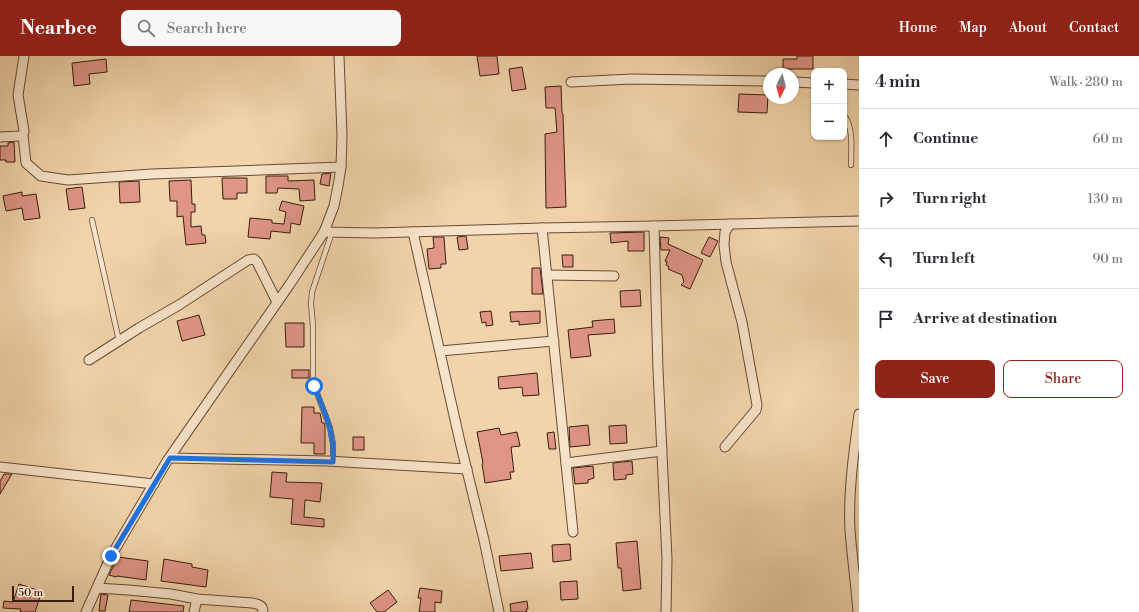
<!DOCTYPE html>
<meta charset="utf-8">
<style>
:root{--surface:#fff;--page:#f7f7f7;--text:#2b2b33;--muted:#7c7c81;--line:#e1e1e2;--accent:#8f2418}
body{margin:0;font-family:"Libre Bodoni",serif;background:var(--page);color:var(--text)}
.controls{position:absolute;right:12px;top:12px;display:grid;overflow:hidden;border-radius:8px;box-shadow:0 1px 3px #0004}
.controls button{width:36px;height:36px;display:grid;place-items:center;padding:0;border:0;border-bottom:1px solid var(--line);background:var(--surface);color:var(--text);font:20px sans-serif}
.compass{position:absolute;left:763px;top:12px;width:36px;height:36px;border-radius:50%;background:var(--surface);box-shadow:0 1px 3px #0004;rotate:186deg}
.scale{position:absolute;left:12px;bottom:10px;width:62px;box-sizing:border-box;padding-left:4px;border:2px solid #371f0d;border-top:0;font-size:11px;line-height:14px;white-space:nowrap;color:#371f0d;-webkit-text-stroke:3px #f7e3c9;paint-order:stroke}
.stop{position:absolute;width:12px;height:12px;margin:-9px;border:3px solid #1a73e8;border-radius:50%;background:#fff}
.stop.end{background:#1a73e8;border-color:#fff;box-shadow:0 1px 4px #0008}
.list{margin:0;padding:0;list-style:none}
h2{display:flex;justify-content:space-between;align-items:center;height:52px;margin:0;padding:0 16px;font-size:17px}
h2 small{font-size:13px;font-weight:400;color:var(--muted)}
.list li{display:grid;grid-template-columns:26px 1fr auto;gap:12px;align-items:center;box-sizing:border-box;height:60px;padding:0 16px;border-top:1px solid var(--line)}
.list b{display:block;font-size:15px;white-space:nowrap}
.list em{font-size:13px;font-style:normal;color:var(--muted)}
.actions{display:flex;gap:8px;padding:12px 16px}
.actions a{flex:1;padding:9px 0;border:1px solid var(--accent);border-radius:8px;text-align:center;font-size:14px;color:var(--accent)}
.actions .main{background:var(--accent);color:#fff}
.icon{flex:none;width:22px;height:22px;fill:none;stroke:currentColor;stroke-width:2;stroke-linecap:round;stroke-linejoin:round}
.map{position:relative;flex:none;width:859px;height:556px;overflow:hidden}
header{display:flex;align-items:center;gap:24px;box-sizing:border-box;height:56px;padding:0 20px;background:var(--accent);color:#fff}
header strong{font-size:19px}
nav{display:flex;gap:22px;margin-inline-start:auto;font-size:14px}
.search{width:280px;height:36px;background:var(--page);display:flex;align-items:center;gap:10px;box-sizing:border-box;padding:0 14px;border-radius:8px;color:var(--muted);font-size:15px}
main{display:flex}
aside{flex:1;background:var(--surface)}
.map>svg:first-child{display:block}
.building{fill:#e09587;stroke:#371f0d}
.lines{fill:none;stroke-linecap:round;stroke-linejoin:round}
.service-casing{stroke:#664c35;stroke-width:6}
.minor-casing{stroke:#664c35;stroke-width:11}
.service{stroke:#f7e3c9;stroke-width:4.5}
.minor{stroke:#f7e3c9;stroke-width:9}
.route{stroke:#1a73e8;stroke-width:5}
</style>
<header>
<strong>Nearbee</strong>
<div class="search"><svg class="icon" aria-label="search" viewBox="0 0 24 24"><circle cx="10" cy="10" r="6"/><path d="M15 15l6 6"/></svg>Search here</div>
<nav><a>Home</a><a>Map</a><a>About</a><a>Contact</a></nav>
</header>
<main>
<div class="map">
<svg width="859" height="556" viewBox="0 0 859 556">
<rect width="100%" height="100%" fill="#f2d4ac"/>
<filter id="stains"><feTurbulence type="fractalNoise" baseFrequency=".005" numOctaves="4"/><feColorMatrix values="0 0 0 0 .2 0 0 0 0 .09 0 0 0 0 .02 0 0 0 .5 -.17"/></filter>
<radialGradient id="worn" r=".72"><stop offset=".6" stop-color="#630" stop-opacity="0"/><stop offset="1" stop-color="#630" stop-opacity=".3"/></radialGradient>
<!-- building -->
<g class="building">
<path d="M 477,0 L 497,0 L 499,18 L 480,20 Z"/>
<path d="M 797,0 L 813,0 L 813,13 L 783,13 L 783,3 L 797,3 Z"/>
<path d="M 106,3 L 107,16 L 89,18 L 90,28 L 74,30 L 72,7 Z"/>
<path d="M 522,11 L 526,33 L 512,35 L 509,13 Z"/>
<path d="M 561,30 L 562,57 L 563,58 L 566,151 L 546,152 L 545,78 L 557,76 L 555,52 L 546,52 L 545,31 Z"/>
<path d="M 739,38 L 768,39 L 767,57 L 738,56 Z"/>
<path d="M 14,86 L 15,106 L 6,106 L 6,104 L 0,104 L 0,90 L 8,90 L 8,87 Z"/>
<path d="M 331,117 L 329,130 L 320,128 L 322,118 Z"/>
<path d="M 266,120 L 288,120 L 288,125 L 314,124 L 315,144 L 300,145 L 299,133 L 278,132 L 277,137 L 266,137 Z"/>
<path d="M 222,122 L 247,122 L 247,137 L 237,137 L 237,143 L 223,143 Z"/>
<path d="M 191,124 L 192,148 L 195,148 L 195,156 L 191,156 L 191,171 L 201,170 L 202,179 L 205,179 L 206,187 L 186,189 L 183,160 L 177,161 L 177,145 L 170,145 L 169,125 Z"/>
<path d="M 139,125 L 140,146 L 120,147 L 119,126 Z"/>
<path d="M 82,131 L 85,152 L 69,154 L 66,133 Z"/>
<path d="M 22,136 L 22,140 L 36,138 L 40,162 L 24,164 L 22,152 L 6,155 L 3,140 Z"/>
<path d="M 282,145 L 304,150 L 300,169 L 291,167 L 290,177 L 271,175 L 270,183 L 248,181 L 250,162 L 272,164 L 272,167 L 284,168 L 286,156 L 279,154 Z"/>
<path d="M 644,176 L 644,195 L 628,195 L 628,185 L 611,187 L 610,177 Z"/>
<path d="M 466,180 L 468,193 L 459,194 L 457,181 Z"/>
<path d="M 433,181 L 444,181 L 446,208 L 441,208 L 441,212 L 429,213 L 427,193 L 434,192 Z"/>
<path d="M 660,181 L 669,182 L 668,188 L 703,204 L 690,233 L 681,229 L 684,226 L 682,219 L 668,213 L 669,211 L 666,209 L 667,206 L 665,205 L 670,194 L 661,194 Z"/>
<path d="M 709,181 L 718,185 L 710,201 L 701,197 Z"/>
<path d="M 562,199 L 573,199 L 573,211 L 563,211 Z"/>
<path d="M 532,212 L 540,212 L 543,238 L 532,238 Z"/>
<path d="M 640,234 L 641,250 L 621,251 L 620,235 Z"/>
<path d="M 491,255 L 493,269 L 486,270 L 486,266 L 482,267 L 480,256 Z"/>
<path d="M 540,255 L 540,267 L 519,269 L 519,265 L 511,266 L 510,256 Z"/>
<path d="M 199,259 L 205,279 L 182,285 L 177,265 Z"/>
<path d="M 614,263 L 615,277 L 588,279 L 591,300 L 571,302 L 568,274 L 593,271 L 592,265 Z"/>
<path d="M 285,267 L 304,267 L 304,291 L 286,291 Z"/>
<rect x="292" y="314" width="17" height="8"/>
<path d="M 537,317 L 539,339 L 523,340 L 522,331 L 499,333 L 498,321 Z"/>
<path d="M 302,351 L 314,351 L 314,357 L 320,357 L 322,367 L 324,367 L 325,370 L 325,398 L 314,398 L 314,387 L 301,387 Z"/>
<path d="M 588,369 L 590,389 L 570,391 L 569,371 Z"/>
<path d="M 626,369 L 627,387 L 610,388 L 609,370 Z"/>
<path d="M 499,372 L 501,379 L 517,376 L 520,390 L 511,391 L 514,416 L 510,416 L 511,423 L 485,427 L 482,408 L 483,407 L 477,376 Z"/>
<path d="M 554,376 L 556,393 L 549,393 L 547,377 Z"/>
<rect x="353" y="381" width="11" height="13"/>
<path d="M 632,405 L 633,418 L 626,419 L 626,423 L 614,424 L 613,407 Z"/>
<path d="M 593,410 L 594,422 L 588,424 L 588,427 L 575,428 L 573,412 Z"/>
<path d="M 272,416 L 287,417 L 286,426 L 322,427 L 320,446 L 305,444 L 304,461 L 324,463 L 324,471 L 291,468 L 293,443 L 270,441 Z"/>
<path d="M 4,418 L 12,418 L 0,438 L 0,425 Z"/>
<path d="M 637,485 L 641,533 L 623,535 L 621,512 L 618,512 L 616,487 Z"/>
<path d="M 570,488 L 571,504 L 553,506 L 552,489 Z"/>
<path d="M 531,497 L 533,512 L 501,515 L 499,500 Z"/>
<path d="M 118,501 L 148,505 L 146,524 L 117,520 L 116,521 L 109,519 Z"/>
<path d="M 164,503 L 192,508 L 192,511 L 208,514 L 206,531 L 161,525 Z"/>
<path d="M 577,525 L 578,543 L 561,544 L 560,526 Z"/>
<path d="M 19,528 L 37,534 L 35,540 L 40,541 L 35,556 L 20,556 L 21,553 L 3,552 L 4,545 L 13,546 Z"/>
<path d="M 420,532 L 442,535 L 441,547 L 435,546 L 435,556 L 419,556 L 421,542 L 418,542 Z"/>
<path d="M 388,534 L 397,546 L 384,556 L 377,556 L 370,547 Z"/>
<path d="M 101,538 L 108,539 L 105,555 L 99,555 Z"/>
<path d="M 131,544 L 184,550 L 183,556 L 129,556 Z"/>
<path d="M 527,545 L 528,553 L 526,553 L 527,556 L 511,556 L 510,548 Z"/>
</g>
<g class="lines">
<!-- service casing -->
<g class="service-casing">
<g id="service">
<path d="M 844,59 C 854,73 851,92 851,109"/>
<path d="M 92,164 L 119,285"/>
<path d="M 332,176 L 312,236 L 311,247 L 313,271 L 313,326 L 330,372 L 333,388 L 333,406"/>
</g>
</g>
<!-- minor casing -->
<g class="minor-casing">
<g id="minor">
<path d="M 571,26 L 632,23 L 769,25"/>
<path d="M 793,26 L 814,27"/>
<path d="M 844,28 L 859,29"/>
<path d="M 23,79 L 26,107 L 41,120 L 68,124 L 152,118 L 341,111"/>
<path d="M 0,81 L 20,80 L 23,79 L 24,75 L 18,39 L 24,0"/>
<path d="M 654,170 L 658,314 L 667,503 L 666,556"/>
<path d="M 542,172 L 573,476"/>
<path d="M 324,176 L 375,177 L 542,172 L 654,170 L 859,165"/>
<path d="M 413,176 L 460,386 L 484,484 L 499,556"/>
<path d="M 547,219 L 614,220"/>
<path d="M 440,295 L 554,285"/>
<path d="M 89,304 L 139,272 L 179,249 L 248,204 L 254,203 L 257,206 L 277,246"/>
<path d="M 725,391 L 756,354 L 757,349 L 742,266 L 726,206 L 724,189 L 725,176 L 730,168"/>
<path d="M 170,402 L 327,405 L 467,413"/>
<path d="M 566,407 L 662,395"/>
<path d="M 0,411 L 154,428"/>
<path d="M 97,532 L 128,534 L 171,538 L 197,543 L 252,547 C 258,548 263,549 263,556"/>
<path d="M 86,556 L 111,500 L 167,405 L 290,228 L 324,176 L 334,150 L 338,130 L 341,111 L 342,79 L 339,0"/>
<path d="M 194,556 L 197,543"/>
<path d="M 858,556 C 856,529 852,501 850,474 C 848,437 854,394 859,358"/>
</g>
</g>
<!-- service -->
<use href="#service" class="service"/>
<!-- minor -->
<use href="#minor" class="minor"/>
</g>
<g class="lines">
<!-- route -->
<path class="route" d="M 111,500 L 170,402 L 333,406 C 335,376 325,357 314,330"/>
</g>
<rect width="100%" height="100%" filter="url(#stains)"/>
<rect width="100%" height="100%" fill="url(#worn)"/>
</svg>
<div class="controls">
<button>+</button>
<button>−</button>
</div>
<svg class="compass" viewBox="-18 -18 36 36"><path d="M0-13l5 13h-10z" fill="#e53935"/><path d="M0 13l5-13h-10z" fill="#7c7c81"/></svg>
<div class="scale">50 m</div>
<div class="stop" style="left:314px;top:330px"></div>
<div class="stop end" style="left:111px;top:500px"></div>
</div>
<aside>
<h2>4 min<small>Walk · 280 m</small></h2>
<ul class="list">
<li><svg class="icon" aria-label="ahead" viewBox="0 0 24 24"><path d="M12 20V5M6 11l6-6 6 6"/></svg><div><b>Continue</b></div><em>60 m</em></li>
<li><svg class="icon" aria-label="right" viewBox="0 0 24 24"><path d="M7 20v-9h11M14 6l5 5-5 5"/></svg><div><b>Turn right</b></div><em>130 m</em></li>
<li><svg class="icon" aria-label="left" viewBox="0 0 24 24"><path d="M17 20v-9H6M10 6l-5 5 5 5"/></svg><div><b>Turn left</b></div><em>90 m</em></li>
<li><svg class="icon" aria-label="arrive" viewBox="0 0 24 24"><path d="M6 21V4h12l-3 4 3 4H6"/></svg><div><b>Arrive at destination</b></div></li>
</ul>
<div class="actions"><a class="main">Save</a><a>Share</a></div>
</aside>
</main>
